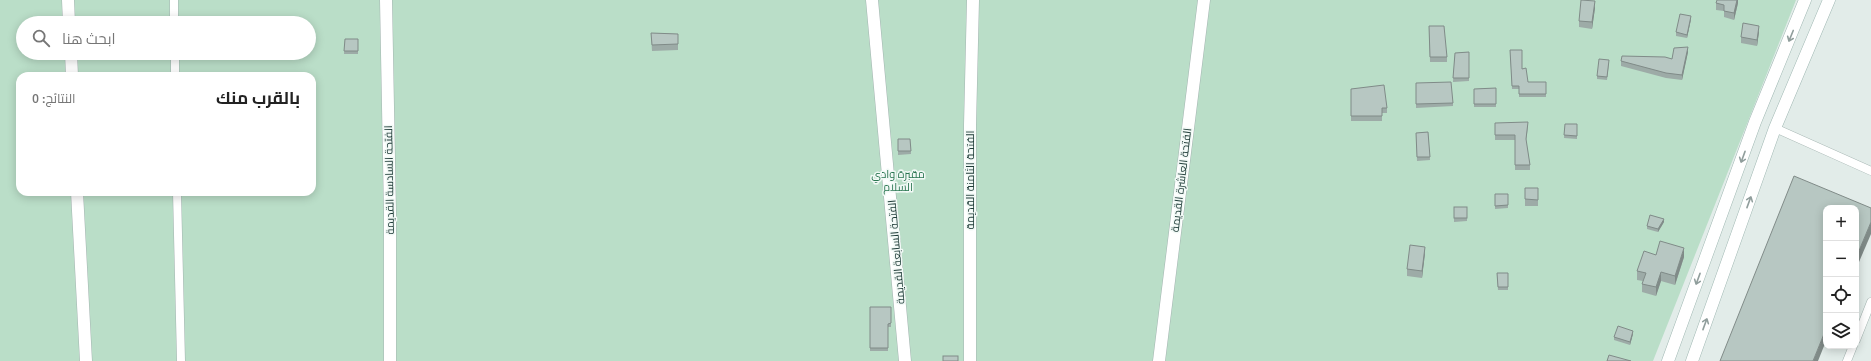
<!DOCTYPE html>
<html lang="ar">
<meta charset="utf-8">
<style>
:root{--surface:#fff;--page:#f6f6f6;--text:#222;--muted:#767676;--line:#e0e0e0}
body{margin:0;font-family:Signika,Cairo,sans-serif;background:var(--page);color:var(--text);direction:rtl}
.controls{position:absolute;right:12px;bottom:12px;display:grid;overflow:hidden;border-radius:8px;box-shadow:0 2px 10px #0003}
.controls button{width:36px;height:36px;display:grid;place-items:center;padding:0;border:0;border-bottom:1px solid var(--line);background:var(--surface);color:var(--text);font:20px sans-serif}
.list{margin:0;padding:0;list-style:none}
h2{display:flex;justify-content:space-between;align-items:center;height:52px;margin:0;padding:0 16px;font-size:17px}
h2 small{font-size:13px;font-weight:400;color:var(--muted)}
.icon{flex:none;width:22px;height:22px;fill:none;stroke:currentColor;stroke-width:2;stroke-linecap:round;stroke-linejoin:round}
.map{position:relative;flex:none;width:1871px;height:361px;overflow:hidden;direction:ltr}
.search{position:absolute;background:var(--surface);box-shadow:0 2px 10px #0003;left:16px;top:16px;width:300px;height:44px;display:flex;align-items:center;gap:10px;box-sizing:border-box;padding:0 14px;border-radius:22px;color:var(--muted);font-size:15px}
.panel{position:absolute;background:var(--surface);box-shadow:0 2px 10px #0003;left:16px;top:72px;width:300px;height:124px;border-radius:12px;direction:rtl}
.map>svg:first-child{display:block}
.green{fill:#badec8;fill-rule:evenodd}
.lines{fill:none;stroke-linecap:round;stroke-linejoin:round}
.lane-casing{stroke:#a4b4b1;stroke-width:9}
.street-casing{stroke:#a4b4b1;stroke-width:13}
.secondary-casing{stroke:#a0b8b3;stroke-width:13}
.lane{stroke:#fff;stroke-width:8}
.street{stroke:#fff;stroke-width:12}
.secondary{stroke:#fff;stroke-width:12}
.wall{fill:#9daba7}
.shaded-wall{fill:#808b88}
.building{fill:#b7c7c2;stroke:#808b88}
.oneway{stroke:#909e9c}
.labels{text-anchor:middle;stroke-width:3;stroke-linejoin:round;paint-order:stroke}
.park-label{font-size:11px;fill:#2a7651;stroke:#f2f9f6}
.street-label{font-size:11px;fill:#213e3a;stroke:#f2f9f6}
</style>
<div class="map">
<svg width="1871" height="361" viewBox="0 0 1871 361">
<rect width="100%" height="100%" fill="#e2ece9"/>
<!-- green -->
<path class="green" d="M 0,0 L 1796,0 L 1653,361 L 0,361 ZM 23,23 L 309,23 L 309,53 L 23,53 ZM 20,76 L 312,76 L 312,192 L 20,192 Z"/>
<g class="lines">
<!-- lane casing -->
<g class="lane-casing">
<g id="lane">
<path d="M 174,0 L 174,23"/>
<path d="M 175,53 L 175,76"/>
<path d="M 1775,128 L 1871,171"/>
<path d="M 177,192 L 181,361"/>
<path d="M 1856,340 L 1871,302"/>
<path d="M 1847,361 L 1853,346"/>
</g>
</g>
<!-- street casing -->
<g class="street-casing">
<g id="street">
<path d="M 68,0 L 69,23"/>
<path d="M 386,0 L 390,213 L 390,361"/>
<path d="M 872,0 L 905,361"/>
<path d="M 71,53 L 72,76"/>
<path d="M 77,192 L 86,361"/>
<path d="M 970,361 L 970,125 L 973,0"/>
<path d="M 1159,361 L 1204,0"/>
</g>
</g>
<!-- secondary casing -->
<g class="secondary-casing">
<g id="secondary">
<path d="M 1668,361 L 1755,122 L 1805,0"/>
<path d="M 1692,361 L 1775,128 L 1829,0"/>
</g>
</g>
<!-- lane -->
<use href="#lane" class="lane"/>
<!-- street -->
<use href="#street" class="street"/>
<!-- secondary -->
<use href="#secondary" class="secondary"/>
</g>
<!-- wall -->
<g class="wall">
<path d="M 1738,0 L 1738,3 L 1734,20 L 1724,17 L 1724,11 L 1716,10 L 1716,3 Z"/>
<path d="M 1595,8 L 1592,29 L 1579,27 L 1579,21 Z"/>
<path d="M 1691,19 L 1687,38 L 1676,36 L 1676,32 Z"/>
<path d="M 1429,26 L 1447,57 L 1447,62 L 1430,62 Z"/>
<path d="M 1759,32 L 1757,46 L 1741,43 L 1741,37 Z"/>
<path d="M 651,33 L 678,34 L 678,50 L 652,51 Z"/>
<path d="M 345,39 L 358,39 L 358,54 L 344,54 Z"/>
<path d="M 1510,50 L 1522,69 L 1528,82 L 1546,82 L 1546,97 L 1519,97 L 1519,89 L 1512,89 Z"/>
<path d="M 1469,52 L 1469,81 L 1453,82 L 1455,53 Z"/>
<path d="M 1688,52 L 1682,80 L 1666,78 L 1621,66 L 1621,61 L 1672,59 Z"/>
<path d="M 1609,63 L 1607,80 L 1597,79 L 1597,76 Z"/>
<path d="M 1416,83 L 1453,103 L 1453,106 L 1416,108 Z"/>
<path d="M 1496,88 L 1496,107 L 1474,107 L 1474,89 Z"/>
<path d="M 1351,89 L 1387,108 L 1387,113 L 1382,113 L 1382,121 L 1351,121 Z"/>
<path d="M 1495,123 L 1528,127 L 1526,141 L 1530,165 L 1530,170 L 1515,170 L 1515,140 L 1495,140 Z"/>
<path d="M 1565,124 L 1577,124 L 1577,139 L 1564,138 Z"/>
<path d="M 1428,132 L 1430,160 L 1417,161 L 1416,133 Z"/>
<path d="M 898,139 L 910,139 L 911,154 L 898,155 Z"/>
<rect x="1525" y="188" width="13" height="18"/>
<path d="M 1495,194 L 1508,194 L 1508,208 L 1495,209 Z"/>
<path d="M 1454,207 L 1467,207 L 1467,221 L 1454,222 Z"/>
<path d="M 1664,222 L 1658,232 L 1647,229 L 1647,226 Z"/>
<path d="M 1425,253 L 1422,278 L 1407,276 L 1407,269 Z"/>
<path d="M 1656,255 L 1684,257 L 1675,285 L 1661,281 L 1656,296 L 1642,292 L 1642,284 L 1643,281 L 1637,280 L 1637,271 Z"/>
<path d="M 1497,273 L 1508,273 L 1508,290 L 1498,290 Z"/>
<path d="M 870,307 L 891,307 L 891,327 L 888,327 L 888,351 L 870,351 Z"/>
<path d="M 1633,334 L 1630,345 L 1614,340 L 1614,337 Z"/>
</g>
<!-- shaded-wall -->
<g class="shaded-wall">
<path d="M 1737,0 L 1738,0 L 1738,3 L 1734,20 L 1734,13 Z"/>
<path d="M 1595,1 L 1595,8 L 1592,29 L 1592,22 Z"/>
<path d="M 1691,16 L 1691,19 L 1687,38 L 1687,35 Z"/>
<path d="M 1759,26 L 1759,32 L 1757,46 L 1757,40 Z"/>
<path d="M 1688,47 L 1688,52 L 1682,80 L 1682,75 Z"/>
<path d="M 1664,219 L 1664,222 L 1658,232 L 1658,229 Z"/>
<path d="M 1871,222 L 1871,234 L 1856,269 L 1856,258 Z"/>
<path d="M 1425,247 L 1425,253 L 1422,278 L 1422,271 Z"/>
<path d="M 1684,248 L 1684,257 L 1675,285 L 1675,276 Z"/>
<path d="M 1661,272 L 1661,281 L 1656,296 L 1656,287 Z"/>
<path d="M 1826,329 L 1826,341 L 1818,361 L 1813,361 Z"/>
<path d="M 1633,331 L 1633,334 L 1630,345 L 1630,342 Z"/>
</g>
<!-- building -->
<g class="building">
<path d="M 1581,0 L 1595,1 L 1592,22 L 1579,21 Z"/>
<path d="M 1717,0 L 1737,0 L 1734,13 L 1724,11 L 1724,5 L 1716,3 Z"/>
<path d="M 1680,14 L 1691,16 L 1687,35 L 1676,32 Z"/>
<path d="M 1743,23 L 1759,26 L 1757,40 L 1741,37 Z"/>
<path d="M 1429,26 L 1444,26 L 1447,57 L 1430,57 Z"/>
<path d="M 651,33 L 678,34 L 678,44 L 652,45 Z"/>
<path d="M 345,39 L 358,39 L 358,51 L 344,51 Z"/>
<path d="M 1688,47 L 1682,75 L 1666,73 L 1621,61 L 1622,56 L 1665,57 L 1672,59 L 1674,48 Z"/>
<path d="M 1510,50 L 1522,50 L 1522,69 L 1526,68 L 1528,82 L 1546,82 L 1546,94 L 1519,94 L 1519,86 L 1512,86 Z"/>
<path d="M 1469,52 L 1469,78 L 1453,78 L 1455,53 Z"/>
<path d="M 1599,59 L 1609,60 L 1607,77 L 1597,76 Z"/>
<path d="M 1451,82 L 1453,103 L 1416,104 L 1416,83 Z"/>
<path d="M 1384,85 L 1387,108 L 1382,108 L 1382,116 L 1351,116 L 1351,89 Z"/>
<path d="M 1496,88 L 1496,104 L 1474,104 L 1474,89 Z"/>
<path d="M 1528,122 L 1526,139 L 1530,165 L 1515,165 L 1515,135 L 1495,135 L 1495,123 Z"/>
<path d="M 1565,124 L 1577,124 L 1577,136 L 1564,135 Z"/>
<path d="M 1428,132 L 1430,157 L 1417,157 L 1416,133 Z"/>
<path d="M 898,139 L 910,139 L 911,151 L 898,151 Z"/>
<path d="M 1794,176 L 1871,208 L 1871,222 L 1856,258 L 1856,208 L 1826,208 L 1826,329 L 1813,361 L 1720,361 Z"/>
<path d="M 1525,188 L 1538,188 L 1538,200 L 1525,199 Z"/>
<path d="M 1495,194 L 1508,194 L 1508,205 L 1495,206 Z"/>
<rect x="1454" y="207" width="13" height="11"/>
<path d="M 1650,215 L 1664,219 L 1658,229 L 1647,226 Z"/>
<path d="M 1660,241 L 1684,248 L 1675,276 L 1661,272 L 1656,287 L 1642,284 L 1646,273 L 1637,271 L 1644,251 L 1656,255 Z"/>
<path d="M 1410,245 L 1425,247 L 1422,271 L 1407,269 Z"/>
<path d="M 1497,273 L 1508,273 L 1508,287 L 1498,287 Z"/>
<path d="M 870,307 L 891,307 L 891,323 L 888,324 L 888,348 L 870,348 Z"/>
<path d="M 1618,326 L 1633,331 L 1630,342 L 1614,337 Z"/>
<path d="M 1609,355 L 1631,361 L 1607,361 Z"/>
<rect x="943" y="356" width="15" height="5"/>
</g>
<!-- one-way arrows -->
<defs><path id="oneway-shaft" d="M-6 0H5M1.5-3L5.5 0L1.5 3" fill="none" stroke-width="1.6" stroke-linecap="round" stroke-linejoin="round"/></defs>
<g class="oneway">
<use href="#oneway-shaft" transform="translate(1791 36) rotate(112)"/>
<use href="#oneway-shaft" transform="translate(1743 157) rotate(110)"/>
<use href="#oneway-shaft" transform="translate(1749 202) rotate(-70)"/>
<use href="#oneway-shaft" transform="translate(1698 279) rotate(110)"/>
<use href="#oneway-shaft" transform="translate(1705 324) rotate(-70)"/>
</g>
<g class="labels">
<!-- park labels -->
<g class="park-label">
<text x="898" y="178">مقبرة وادي<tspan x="898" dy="13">السلام</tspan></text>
</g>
<!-- street labels -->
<g class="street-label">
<text transform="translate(389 180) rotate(-91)" y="4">الفتحة السادسة القديمة</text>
<text transform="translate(970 180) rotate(-90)" y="4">الفتحة الثامنة القديمة</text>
<text transform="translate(1181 180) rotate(-83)" y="4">الفتحة العاشرة القديمة</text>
<text transform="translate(896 252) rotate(-95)" y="4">الفتحة السابعة القديمة</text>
</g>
</g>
</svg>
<div class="controls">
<button>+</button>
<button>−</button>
<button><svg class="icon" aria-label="locate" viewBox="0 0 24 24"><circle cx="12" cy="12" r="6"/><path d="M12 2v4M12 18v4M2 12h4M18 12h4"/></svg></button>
<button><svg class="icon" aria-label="layers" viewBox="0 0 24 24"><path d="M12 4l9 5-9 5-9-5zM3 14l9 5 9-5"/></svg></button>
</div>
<div class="search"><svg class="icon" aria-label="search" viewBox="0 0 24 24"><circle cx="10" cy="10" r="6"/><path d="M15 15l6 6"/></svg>ابحث هنا</div>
<section class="panel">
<h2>بالقرب منك<small>النتائج: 0</small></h2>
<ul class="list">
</ul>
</section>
</div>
